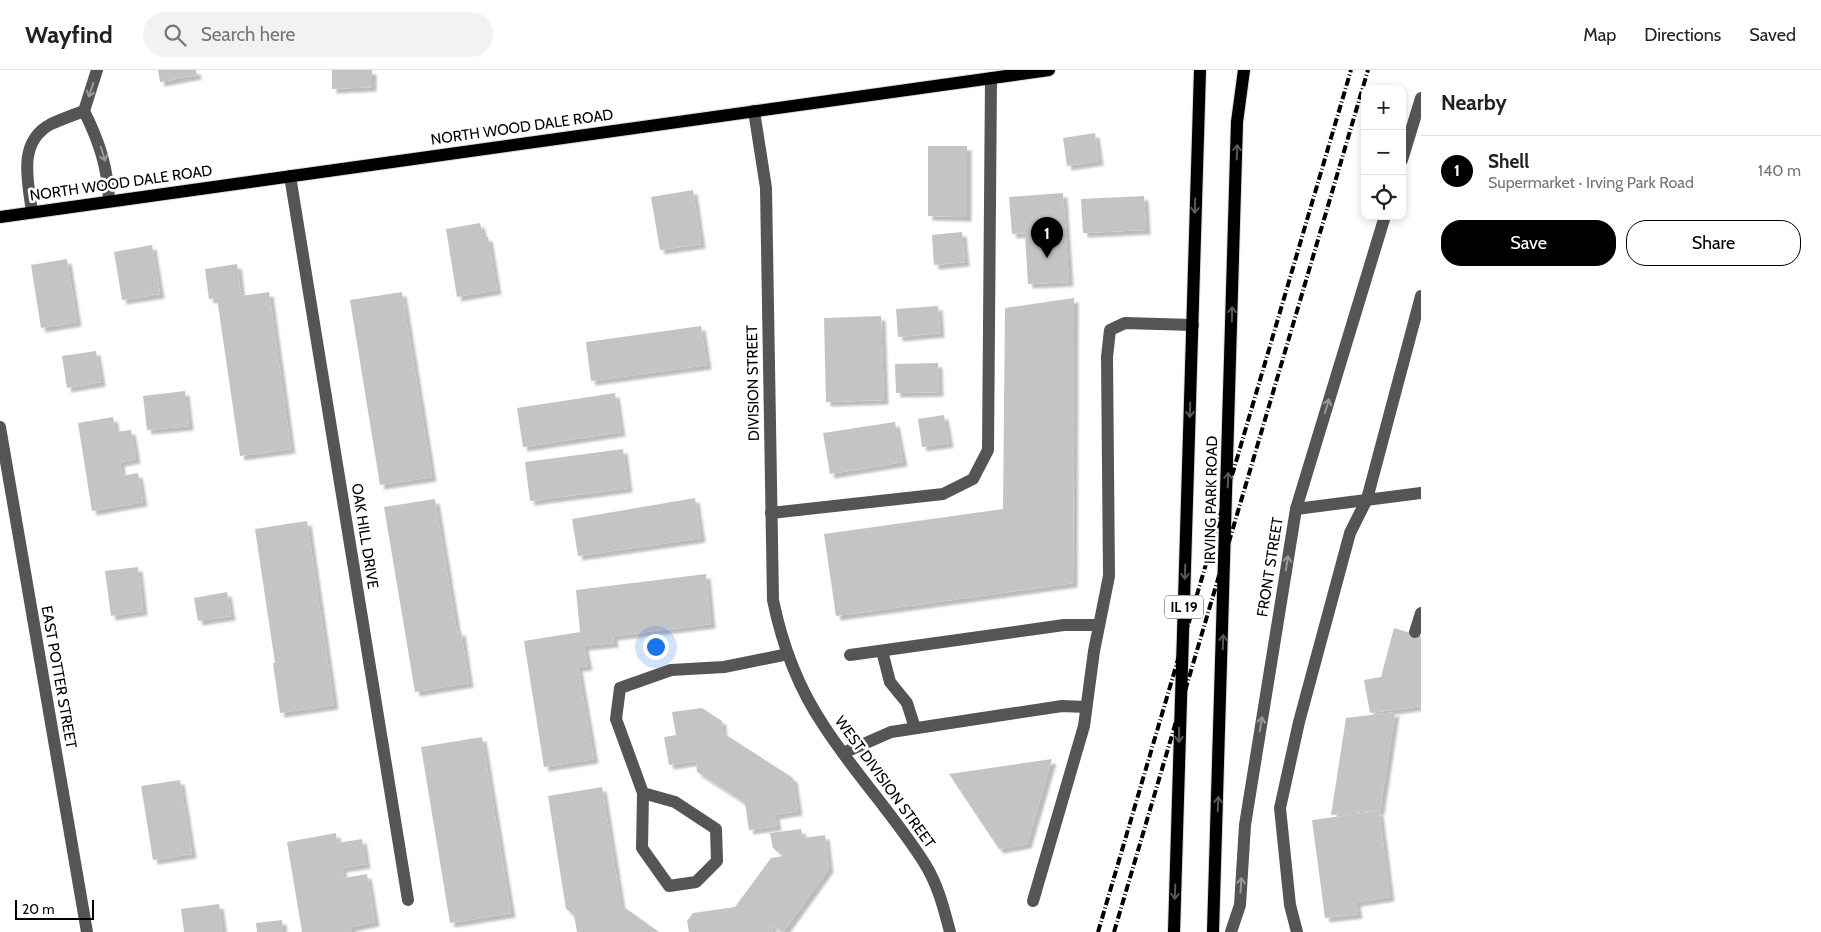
<!DOCTYPE html>
<meta charset="utf-8">
<style>
:root{--surface:#fff;--page:#f2f2f2;--text:#222;--muted:#767676;--line:#e0e0e0;--accent:#000}
body{margin:0;font-family:Cabin,sans-serif;background:var(--page);color:var(--text)}
.controls{position:absolute;right:15px;top:15px;display:grid;overflow:hidden;border-radius:10px;box-shadow:0 2px 8px #0003}
.controls button{width:45px;height:45px;display:grid;place-items:center;padding:0;border:0;border-bottom:1px solid var(--line);background:var(--surface);color:var(--text);font:25px sans-serif}
.scale{position:absolute;left:15px;bottom:12px;width:79px;box-sizing:border-box;padding-left:5px;border:2px solid #000;border-top:0;font-size:14px;line-height:18px;white-space:nowrap;color:#000;-webkit-text-stroke:4px #fff;paint-order:stroke}
.you{position:absolute;left:655px;top:576px;width:18px;height:18px;margin:-12px;border:4px solid #fff;border-radius:50%;background:#1a73e8;box-shadow:0 0 0 8px #1a73e833}
.badge{display:grid;place-items:center;width:32px;height:32px;border-radius:50%;background:var(--accent);color:#fff;font-size:16px;font-weight:700}
.pin{position:absolute;translate:-50% -41px;filter:drop-shadow(0 1px 2px #0008)}
.pin::after{content:'';position:absolute;top:26px;width:18px;height:15px;background:inherit;clip-path:polygon(0 0,100% 0,50% 100%)}
.list{margin:0;padding:0;list-style:none}
h2{display:flex;justify-content:space-between;align-items:center;height:65px;margin:0;padding:0 20px;font-size:21px}
h2 small{font-size:16px;font-weight:400;color:var(--muted)}
.list li{display:grid;grid-template-columns:32px 1fr auto;gap:15px;align-items:center;box-sizing:border-box;height:70px;padding:0 20px;border-top:1px solid var(--line)}
.list b{display:block;font-size:19px;white-space:nowrap}
.list p{margin:0;font-size:16px;white-space:nowrap;color:var(--muted)}
.list em{font-size:16px;font-style:normal;color:var(--muted)}
.actions{display:flex;gap:10px;padding:15px 20px}
.actions a{flex:1;padding:11px 0;border:1px solid var(--accent);border-radius:20px;text-align:center;font-size:18px;color:var(--accent)}
.actions .main{background:var(--accent);color:#fff}
.icon{flex:none;width:28px;height:28px;fill:none;stroke:currentColor;stroke-width:2;stroke-linecap:round;stroke-linejoin:round}
.map{position:relative;flex:none;width:1421px;height:862px;overflow:hidden}
header{display:flex;align-items:center;gap:30px;box-sizing:border-box;height:70px;padding:0 25px;background:var(--surface);border-bottom:1px solid var(--line)}
header strong{font-size:24px}
nav{display:flex;gap:28px;margin-inline-start:auto;font-size:18px}
.search{width:350px;height:45px;background:var(--page);display:flex;align-items:center;gap:12px;box-sizing:border-box;padding:0 18px;border-radius:28px;color:var(--muted);font-size:19px}
main{display:flex}
aside{flex:1;background:var(--surface)}
.map>svg:first-child{display:block}
.building{fill:#c4c4c4;filter:url(#shadow)}
.lines{fill:none;stroke-linecap:round;stroke-linejoin:round}
.major-casing{stroke:#dbdbdb;stroke-width:14}
.minor{stroke:#555;stroke-width:12}
.major{stroke:#000;stroke-width:12}
.rail{stroke:#000;stroke-width:4;stroke-dasharray:8 2.5 1 2.5;stroke-linecap:butt}
.oneway{stroke:#999}
.oneway2{stroke:#595959}
.labels{text-anchor:middle;stroke-width:5;stroke-linejoin:round;paint-order:stroke}
.shield{fill:#fff;stroke:#4c4c4c;stroke-width:1}
.shield-label{font-size:14px;font-weight:bold;fill:#000}
.street-label{font-size:15px;fill:#000;stroke:#fff}
</style>
<header>
<strong>Wayfind</strong>
<div class="search"><svg class="icon" aria-label="search" viewBox="0 0 24 24"><circle cx="10" cy="10" r="6"/><path d="M15 15l6 6"/></svg>Search here</div>
<nav><a>Map</a><a>Directions</a><a>Saved</a></nav>
</header>
<main>
<div class="map">
<svg width="1421" height="862" viewBox="0 0 1421 862">
<defs>
<filter id="shadow"><feDropShadow dx="4.5" dy="4.5" stdDeviation="1" flood-color="#0004"/></filter>
</defs>
<rect width="100%" height="100%" fill="#fff"/>
<!-- building -->
<g class="building">
<path d="M 158,0 L 196,0 L 197,5 L 160,12 Z"/>
<path d="M 332,0 L 372,0 L 372,17 L 332,19 Z"/>
<path d="M 1095,63 L 1099,91 L 1067,96 L 1063,68 Z"/>
<path d="M 928,76 L 967,76 L 967,147 L 928,146 Z"/>
<path d="M 693,120 L 701,174 L 660,180 L 651,127 Z"/>
<path d="M 1063,123 L 1069,212 L 1028,214 L 1025,163 L 1012,164 L 1009,127 Z"/>
<path d="M 1144,126 L 1146,160 L 1083,163 L 1081,129 Z"/>
<path d="M 480,153 L 483,167 L 488,167 L 497,220 L 457,227 L 446,159 Z"/>
<path d="M 962,162 L 965,192 L 934,195 L 932,165 Z"/>
<path d="M 152,175 L 160,224 L 122,230 L 114,182 Z"/>
<path d="M 67,189 L 77,252 L 41,258 L 31,195 Z"/>
<path d="M 237,194 L 241,226 L 269,222 L 291,379 L 240,386 L 217,228 L 209,229 L 205,199 Z"/>
<path d="M 402,222 L 432,407 L 380,415 L 350,230 Z"/>
<path d="M 1074,228 L 1073,513 L 836,546 L 824,464 L 1003,439 L 1005,238 Z"/>
<path d="M 938,236 L 940,263 L 898,267 L 896,239 Z"/>
<path d="M 881,246 L 884,330 L 826,332 L 824,248 Z"/>
<path d="M 701,256 L 707,295 L 591,311 L 586,272 Z"/>
<path d="M 96,281 L 101,312 L 67,318 L 62,286 Z"/>
<path d="M 938,293 L 939,322 L 896,323 L 895,294 Z"/>
<path d="M 185,321 L 189,356 L 147,360 L 143,326 Z"/>
<path d="M 615,323 L 621,362 L 523,377 L 517,338 Z"/>
<path d="M 944,345 L 949,373 L 922,377 L 918,349 Z"/>
<path d="M 113,347 L 116,362 L 131,360 L 136,389 L 120,392 L 122,406 L 138,403 L 143,432 L 92,441 L 78,353 Z"/>
<path d="M 895,352 L 903,392 L 830,404 L 823,363 Z"/>
<path d="M 623,379 L 628,418 L 530,431 L 525,392 Z"/>
<path d="M 695,428 L 701,468 L 578,486 L 572,449 Z"/>
<path d="M 435,429 L 457,562 L 461,561 L 469,613 L 415,622 L 384,437 Z"/>
<path d="M 307,451 L 334,635 L 280,643 L 273,593 L 275,593 L 255,459 Z"/>
<path d="M 138,497 L 143,541 L 111,546 L 105,501 Z"/>
<path d="M 706,504 L 711,554 L 613,566 L 614,573 L 584,576 L 588,596 L 578,597 L 594,689 L 544,697 L 524,571 L 580,562 L 576,520 Z"/>
<path d="M 227,522 L 231,546 L 198,551 L 194,528 Z"/>
<path d="M 1394,558 L 1421,566 L 1421,636 L 1370,643 L 1364,610 L 1381,607 Z"/>
<path d="M 702,638 L 722,651 L 723,663 L 793,708 L 798,741 L 775,745 L 777,756 L 749,760 L 745,733 L 697,702 L 696,691 L 669,695 L 664,667 L 676,665 L 672,642 Z"/>
<path d="M 1395,642 L 1380,740 L 1331,745 L 1346,648 Z"/>
<path d="M 482,667 L 511,843 L 450,853 L 421,677 Z"/>
<path d="M 1052,689 L 1027,774 L 999,779 L 949,704 Z"/>
<path d="M 180,710 L 192,784 L 153,790 L 141,716 Z"/>
<path d="M 602,717 L 621,835 L 659,862 L 577,862 L 574,845 L 566,839 L 548,726 Z"/>
<path d="M 1379,741 L 1390,827 L 1356,832 L 1358,844 L 1325,848 L 1312,750 Z"/>
<path d="M 801,759 L 803,768 L 825,765 L 829,798 L 783,862 L 772,855 L 773,862 L 689,862 L 687,851 L 693,843 L 735,837 L 771,788 L 783,786 L 773,778 L 770,763 Z"/>
<path d="M 336,763 L 337,773 L 362,769 L 366,794 L 342,798 L 344,808 L 367,804 L 375,852 L 351,857 L 352,862 L 302,862 L 287,772 Z"/>
<path d="M 219,834 L 223,862 L 184,862 L 181,839 Z"/>
<path d="M 282,850 L 283,862 L 257,862 L 256,853 Z"/>
</g>
<g class="lines">
<!-- major casing -->
<g class="major-casing">
<g id="major">
<path d="M 0,147 L 1049,0"/>
<path d="M 1174,862 L 1200,0"/>
<path d="M 1213,862 L 1237,52 L 1244,0"/>
</g>
</g>
<!-- minor -->
<g class="minor">
<path d="M 97,0 L 84,41 C 99,71 108,98 109,131"/>
<path d="M 754,41 L 766,118 L 773,530 C 782,574 799,619 824,656 C 855,704 895,746 925,794 C 938,815 944,839 950,862"/>
<path d="M 1402,90 L 1421,28"/>
<path d="M 290,106 L 408,830"/>
<path d="M 32,142 C 28,111 17,72 51,54 C 62,49 73,45 84,41"/>
<path d="M 0,357 L 87,862"/>
<path d="M 1296,439 L 1421,423"/>
<path d="M 771,443 L 943,424 L 973,409 L 988,380 L 991,8"/>
<path d="M 1415,562 L 1421,543"/>
<path d="M 882,581 L 890,612 L 907,633 L 915,658"/>
<path d="M 850,585 L 1064,555 L 1099,555"/>
<path d="M 843,683 L 891,662 L 1062,636 L 1086,637"/>
<path d="M 643,723 L 675,732 L 716,759 L 717,791 L 696,812 L 669,816 L 642,778 L 643,723 L 616,649 L 620,618 L 671,600 L 724,597 L 788,584"/>
<path d="M 1033,831 L 1084,656 L 1094,581 L 1109,506 L 1107,287 L 1110,260 L 1125,253 L 1193,255"/>
<path d="M 1231,862 L 1240,835 L 1245,755 L 1296,439 L 1385,146"/>
<path d="M 1297,862 L 1290,835 L 1280,738 L 1299,652 L 1350,463 L 1367,429 L 1421,226"/>
</g>
<!-- major -->
<use href="#major" class="major"/>
<!-- rail -->
<g class="rail">
<path d="M 1098,862 L 1351,0"/>
<path d="M 1114,862 L 1368,0"/>
</g>
</g>
<!-- one-way arrows -->
<defs><path id="oneway-shaft" d="M-6 0H5M1.5-3L5.5 0L1.5 3" fill="none" stroke-width="1.6" stroke-linecap="round" stroke-linejoin="round" transform="scale(1.25)"/></defs>
<g class="oneway">
<use href="#oneway-shaft" transform="translate(91 20) rotate(108)"/>
<use href="#oneway-shaft" transform="translate(103 84) rotate(73)"/>
<use href="#oneway-shaft" transform="translate(1327 336) rotate(-73)"/>
<use href="#oneway-shaft" transform="translate(1287 493) rotate(-81)"/>
<use href="#oneway-shaft" transform="translate(1261 654) rotate(-81)"/>
<use href="#oneway-shaft" transform="translate(1241 815) rotate(-86)"/>
</g>
<g class="oneway2">
<use href="#oneway-shaft" transform="translate(1237 82) rotate(-88)"/>
<use href="#oneway-shaft" transform="translate(1195 136) rotate(92)"/>
<use href="#oneway-shaft" transform="translate(1232 244) rotate(-89)"/>
<use href="#oneway-shaft" transform="translate(1190 340) rotate(92)"/>
<use href="#oneway-shaft" transform="translate(1228 410) rotate(-88)"/>
<use href="#oneway-shaft" transform="translate(1185 502) rotate(92)"/>
<use href="#oneway-shaft" transform="translate(1223 572) rotate(-88)"/>
<use href="#oneway-shaft" transform="translate(1179 665) rotate(91)"/>
<use href="#oneway-shaft" transform="translate(1218 734) rotate(-88)"/>
<use href="#oneway-shaft" transform="translate(1175 822) rotate(92)"/>
</g>
<g class="labels">
<!-- shield labels -->
<rect class="shield" x="1165" y="525.5" width="38" height="23" rx="4"/>
<g class="shield-label">
<text x="1184" y="542">IL 19</text>
</g>
<!-- street labels -->
<g class="street-label">
<text transform="translate(522 57) rotate(-8)" y="5">NORTH WOOD DALE ROAD</text>
<text transform="translate(121 113) rotate(-8)" y="5">NORTH WOOD DALE ROAD</text>
<text transform="translate(753 313) rotate(-91)" y="5">DIVISION STREET</text>
<text transform="translate(1211 430) rotate(-89)" y="5">IRVING PARK ROAD</text>
<text transform="translate(365 466) rotate(81)" y="5">OAK HILL DRIVE</text>
<text transform="translate(1270 497) rotate(-81)" y="5">FRONT STREET</text>
<text transform="translate(59 607) rotate(80)" y="5">EAST POTTER STREET</text>
<text transform="translate(885 712) rotate(54)" y="5">WEST DIVISION STREET</text>
</g>
</g>
</svg>
<div class="controls">
<button>+</button>
<button>−</button>
<button><svg class="icon" aria-label="locate" viewBox="0 0 24 24"><circle cx="12" cy="12" r="6"/><path d="M12 2v4M12 18v4M2 12h4M18 12h4"/></svg></button>
</div>
<div class="scale">20 m</div>
<div class="you"></div>
<div class="pin badge" style="left:1047px;top:188px">1</div>
</div>
<aside>
<h2>Nearby<small></small></h2>
<ul class="list">
<li><span class="badge">1</span><div><b>Shell</b><p>Supermarket · Irving Park Road</p></div><em>140 m</em></li>
</ul>
<div class="actions"><a class="main">Save</a><a>Share</a></div>
</aside>
</main>
